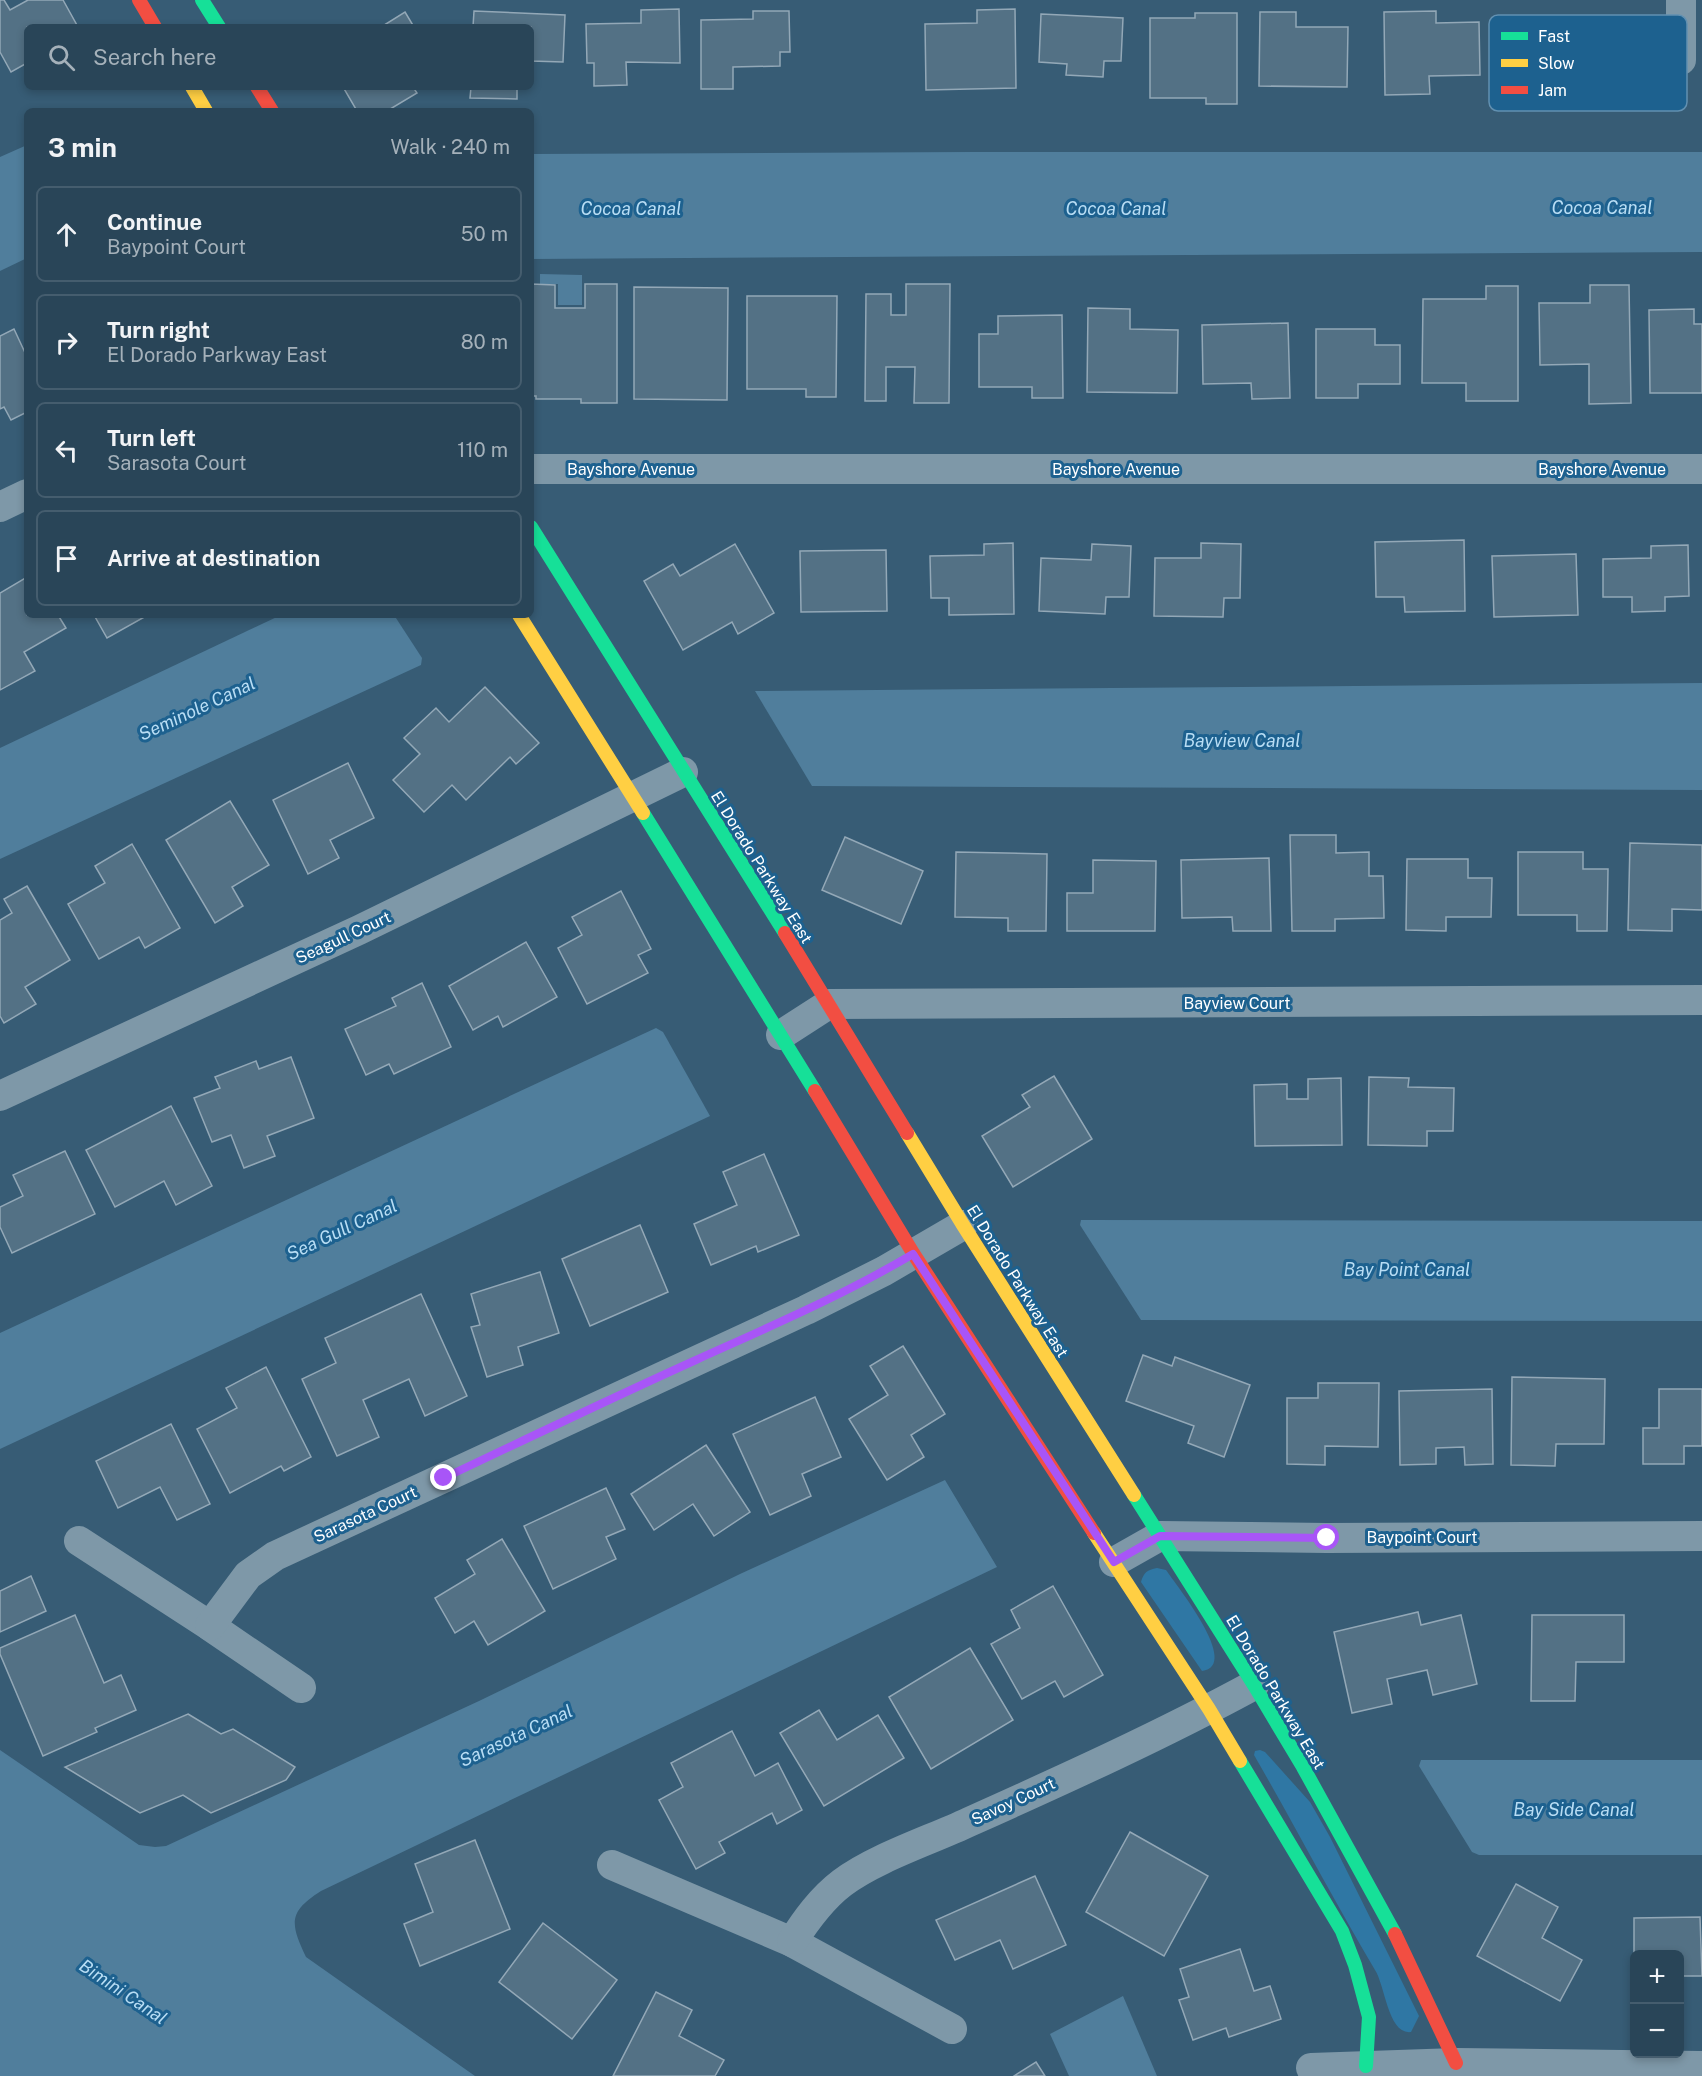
<!DOCTYPE html>
<meta charset="utf-8">
<style>
:root{--surface:#294558;--page:#314c5e;--text:#f1f3f6;--muted:#a5b1ba;--line:#455d6e}
body{margin:0;font-family:"Public Sans",sans-serif;background:var(--page);color:var(--text)}
.controls{position:absolute;right:18px;bottom:18px;display:grid;overflow:hidden;border-radius:9px;box-shadow:0 3px 9px #0003}
.controls button{width:54px;height:54px;display:grid;place-items:center;padding:0;border:0;border-bottom:2px solid var(--line);background:var(--surface);color:var(--text);font:30px sans-serif}
.stop{position:absolute;width:18px;height:18px;margin:-14px;border:4px solid #a855f7;border-radius:50%;background:#fff}
.stop.end{background:#a855f7;border-color:#fff;box-shadow:0 2px 6px #0008}
.list{margin:0;padding:0;list-style:none}
h2{display:flex;justify-content:space-between;align-items:center;height:78px;margin:0;padding:0 24px;font-size:26px}
h2 small{font-size:20px;font-weight:400;color:var(--muted)}
.list li{display:grid;grid-template-columns:39px 1fr auto;gap:18px;align-items:center;box-sizing:border-box;height:96px;margin:0 12px 12px;padding:0 12px;border:2px solid var(--line);border-radius:9px}
.list b{display:block;font-size:22px;white-space:nowrap}
.list p{margin:0;font-size:20px;white-space:nowrap;color:var(--muted)}
.list em{font-size:20px;font-style:normal;color:var(--muted)}
.icon{flex:none;width:33px;height:33px;fill:none;stroke:currentColor;stroke-width:2;stroke-linecap:round;stroke-linejoin:round}
.map{position:relative;flex:none;width:1702px;height:2076px;overflow:hidden}
.search{position:absolute;background:var(--surface);box-shadow:0 3px 9px #0003;left:24px;top:24px;width:510px;height:66px;display:flex;align-items:center;gap:15px;box-sizing:border-box;padding:0 21px;border-radius:9px;color:var(--muted);font-size:22px}
.panel{position:absolute;background:var(--surface);box-shadow:0 3px 9px #0003;left:24px;top:108px;width:510px;height:510px;border-radius:9px}
.map>svg:first-child{display:block}
.green{fill:#2f77a4}
.water{fill:#507e9c}
.building{fill:#537185;stroke:#93a8b7;stroke-width:1.5}
.lines{fill:none;stroke-linecap:round;stroke-linejoin:round}
.street{stroke:#7e98a8;stroke-width:30}
.fast{stroke:#16e098;stroke-width:14}
.slow{stroke:#ffcf43;stroke-width:14}
.jam{stroke:#f24e42;stroke-width:14}
.route{stroke:#a855f7;stroke-width:8}
.labels{text-anchor:middle;stroke-width:6;stroke-linejoin:round;paint-order:stroke}
.street-label{font-size:16px;fill:#fff;stroke:#1d618f}
.water-label{font-size:18px;font-style:italic;fill:#b8ddf4;stroke:#1d618f}
.key{fill:#1d618f;stroke:#6190b1;stroke-width:1.5}
.key-label{font-size:16px;fill:#fff}
</style>
<div class="map">
<svg width="1702" height="2076" viewBox="0 0 1702 2076">
<rect width="100%" height="100%" fill="#375c75"/>
<!-- green -->
<g class="green">
<path d="M 1157,1568 L 1166,1570 C 1176,1585 1242,1666 1202,1671 L 1141,1582 C 1144,1572 1147,1570 1157,1568 Z"/>
<path d="M 1260,1750 L 1265,1752 L 1310,1802 L 1330,1837 L 1419,2016 L 1411,2032 C 1388,2035 1385,1985 1375,1970 C 1333,1899 1295,1826 1254,1755 L 1255,1751 Z"/>
</g>
<!-- water -->
<g class="water">
<path d="M 27,145 L 27,258 L 0,271 L 0,157 Z"/>
<path d="M 971,152 L 1702,152 L 1702,252 L 531,259 L 531,154 Z"/>
<path d="M 540,274 L 582,275 L 582,305 L 558,305 L 558,284 L 540,284 Z"/>
<path d="M 281,615 L 394,615 L 422,658 L 421,665 L 0,859 L 0,748 Z"/>
<path d="M 1702,683 L 1702,790 L 812,786 L 755,691 Z"/>
<path d="M 656,1028 L 663,1032 L 710,1116 L 0,1449 L 0,1333 Z"/>
<path d="M 1081,1220 L 1702,1221 L 1702,1321 L 1141,1320 L 1080,1225 Z"/>
<path d="M 945,1480 L 997,1567 L 321,1891 C 288,1912 290,1923 306,1957 L 475,2076 L 0,2076 L 0,1750 L 139,1845 L 155,1847 L 166,1846 L 479,1701 L 740,1574 Z"/>
<path d="M 1421,1760 L 1702,1760 L 1702,1855 L 1479,1855 L 1472,1852 L 1419,1766 Z"/>
<path d="M 1123,1996 L 1157,2076 L 1069,2076 L 1050,2034 Z"/>
</g>
<!-- building -->
<g class="building">
<path d="M 0,0 L 4,0 L 10,10 L 28,0 L 63,0 L 78,27 L 27,27 L 27,63 L 11,72 L 0,52 Z"/>
<path d="M 679,9 L 680,63 L 626,62 L 627,85 L 594,86 L 594,63 L 587,63 L 586,24 L 641,23 L 641,10 Z"/>
<path d="M 1015,9 L 1016,88 L 926,90 L 925,24 L 977,23 L 977,10 Z"/>
<path d="M 474,11 L 565,15 L 563,62 L 531,61 L 531,27 L 473,27 Z"/>
<path d="M 753,11 L 789,11 L 790,52 L 780,52 L 780,66 L 733,67 L 733,89 L 701,89 L 701,20 L 753,19 Z"/>
<path d="M 1436,11 L 1436,23 L 1479,22 L 1480,75 L 1429,76 L 1430,94 L 1385,95 L 1384,12 Z"/>
<path d="M 405,12 L 414,27 L 381,27 Z"/>
<path d="M 1260,12 L 1296,12 L 1296,27 L 1348,27 L 1347,87 L 1259,86 Z"/>
<path d="M 1195,13 L 1237,13 L 1237,104 L 1206,104 L 1206,98 L 1150,98 L 1150,18 L 1195,18 Z"/>
<path d="M 1041,14 L 1123,18 L 1121,61 L 1104,61 L 1103,77 L 1066,75 L 1067,64 L 1039,62 Z"/>
<path d="M 343,87 L 413,87 L 417,93 L 387,111 L 357,111 Z"/>
<path d="M 471,87 L 517,87 L 517,99 L 470,98 Z"/>
<path d="M 531,284 L 555,285 L 555,308 L 585,308 L 585,284 L 617,284 L 617,403 L 581,403 L 581,399 L 536,399 L 536,396 L 531,396 Z"/>
<path d="M 906,284 L 950,284 L 949,403 L 914,403 L 915,367 L 886,367 L 886,401 L 865,401 L 866,294 L 891,294 L 891,315 L 906,315 Z"/>
<path d="M 1590,285 L 1629,285 L 1631,403 L 1589,404 L 1589,364 L 1540,365 L 1539,303 L 1590,303 Z"/>
<path d="M 1486,286 L 1518,286 L 1518,401 L 1466,401 L 1466,383 L 1422,383 L 1423,299 L 1486,299 Z"/>
<path d="M 634,287 L 728,288 L 727,400 L 634,399 Z"/>
<path d="M 747,296 L 837,296 L 836,397 L 806,397 L 806,389 L 747,389 Z"/>
<path d="M 1088,308 L 1130,309 L 1130,329 L 1178,330 L 1177,393 L 1087,392 Z"/>
<path d="M 1694,309 L 1694,324 L 1702,324 L 1702,393 L 1650,393 L 1649,310 Z"/>
<path d="M 1062,315 L 1063,398 L 1032,398 L 1032,387 L 979,387 L 979,334 L 998,334 L 998,316 Z"/>
<path d="M 1288,323 L 1290,398 L 1252,399 L 1251,383 L 1203,384 L 1202,325 Z"/>
<path d="M 14,329 L 27,357 L 27,412 L 11,420 L 4,407 L 0,409 L 0,336 Z"/>
<path d="M 1316,329 L 1375,329 L 1375,345 L 1400,345 L 1400,384 L 1358,384 L 1358,398 L 1316,398 Z"/>
<path d="M 1464,540 L 1465,611 L 1405,612 L 1404,597 L 1376,597 L 1375,542 Z"/>
<path d="M 1013,543 L 1014,614 L 949,615 L 949,598 L 931,598 L 930,556 L 984,555 L 984,544 Z"/>
<path d="M 1201,543 L 1241,544 L 1240,598 L 1224,598 L 1223,617 L 1154,616 L 1155,558 L 1201,558 Z"/>
<path d="M 735,544 L 774,613 L 738,634 L 732,622 L 683,650 L 644,581 L 673,564 L 680,576 Z"/>
<path d="M 1092,544 L 1131,546 L 1129,597 L 1106,597 L 1105,614 L 1039,611 L 1041,558 L 1091,560 Z"/>
<path d="M 1688,545 L 1689,596 L 1665,597 L 1665,611 L 1632,612 L 1632,597 L 1603,597 L 1603,559 L 1651,558 L 1651,546 Z"/>
<path d="M 886,550 L 887,611 L 801,612 L 800,551 Z"/>
<path d="M 1576,554 L 1578,615 L 1494,617 L 1492,556 Z"/>
<path d="M 27,577 L 27,615 L 58,615 L 66,628 L 24,652 L 35,671 L 0,690 L 0,593 Z"/>
<path d="M 94,615 L 148,615 L 107,638 Z"/>
<path d="M 485,687 L 539,743 L 516,764 L 510,757 L 466,800 L 452,785 L 424,812 L 393,780 L 420,754 L 404,738 L 436,708 L 449,722 Z"/>
<path d="M 348,763 L 374,818 L 330,840 L 339,858 L 308,874 L 273,800 Z"/>
<path d="M 230,801 L 269,865 L 232,887 L 243,906 L 215,923 L 166,840 Z"/>
<path d="M 1290,835 L 1336,835 L 1336,853 L 1369,852 L 1369,876 L 1383,876 L 1384,918 L 1335,919 L 1335,931 L 1292,931 Z"/>
<path d="M 845,837 L 923,871 L 901,924 L 822,890 Z"/>
<path d="M 1630,843 L 1702,845 L 1702,910 L 1672,909 L 1672,931 L 1628,930 Z"/>
<path d="M 132,844 L 180,928 L 145,948 L 139,937 L 99,959 L 68,904 L 105,883 L 95,866 Z"/>
<path d="M 956,852 L 1047,854 L 1046,931 L 1008,931 L 1008,918 L 955,917 Z"/>
<path d="M 1518,852 L 1583,852 L 1583,869 L 1608,869 L 1607,931 L 1577,931 L 1577,915 L 1518,915 Z"/>
<path d="M 1269,858 L 1271,931 L 1233,931 L 1232,917 L 1182,918 L 1181,860 Z"/>
<path d="M 1407,859 L 1468,859 L 1468,878 L 1492,878 L 1491,917 L 1446,917 L 1446,931 L 1406,930 Z"/>
<path d="M 1093,860 L 1156,861 L 1155,931 L 1067,931 L 1067,893 L 1093,893 Z"/>
<path d="M 27,886 L 70,960 L 25,987 L 36,1004 L 4,1023 L 0,1016 L 0,920 L 12,913 L 4,899 Z"/>
<path d="M 621,891 L 651,949 L 638,955 L 648,973 L 587,1004 L 558,948 L 582,935 L 572,917 Z"/>
<path d="M 526,942 L 557,997 L 503,1027 L 498,1016 L 473,1030 L 449,986 Z"/>
<path d="M 422,983 L 451,1047 L 394,1074 L 389,1064 L 366,1075 L 345,1029 L 396,1006 L 392,998 Z"/>
<path d="M 291,1057 L 314,1118 L 267,1136 L 275,1156 L 244,1168 L 231,1135 L 212,1142 L 194,1098 L 220,1088 L 215,1077 L 256,1061 L 259,1069 Z"/>
<path d="M 1054,1076 L 1092,1139 L 1013,1187 L 982,1136 L 1030,1107 L 1022,1095 Z"/>
<path d="M 1369,1077 L 1409,1078 L 1408,1087 L 1454,1088 L 1453,1131 L 1427,1131 L 1427,1146 L 1368,1145 Z"/>
<path d="M 1341,1078 L 1342,1145 L 1255,1146 L 1254,1085 L 1287,1084 L 1287,1099 L 1308,1099 L 1308,1079 Z"/>
<path d="M 171,1106 L 212,1186 L 176,1205 L 164,1181 L 115,1207 L 86,1150 Z"/>
<path d="M 65,1151 L 95,1214 L 12,1253 L 0,1227 L 0,1207 L 23,1196 L 13,1175 Z"/>
<path d="M 764,1154 L 799,1235 L 758,1252 L 756,1246 L 711,1265 L 694,1224 L 737,1205 L 723,1172 Z"/>
<path d="M 640,1225 L 668,1292 L 590,1326 L 562,1259 Z"/>
<path d="M 540,1272 L 559,1333 L 518,1347 L 523,1365 L 487,1377 L 471,1327 L 480,1325 L 471,1294 Z"/>
<path d="M 421,1294 L 467,1396 L 425,1416 L 409,1379 L 363,1400 L 379,1437 L 337,1456 L 302,1379 L 336,1363 L 325,1338 Z"/>
<path d="M 903,1346 L 945,1414 L 911,1435 L 924,1457 L 887,1480 L 849,1419 L 888,1395 L 870,1366 Z"/>
<path d="M 1143,1355 L 1172,1366 L 1175,1357 L 1250,1385 L 1224,1457 L 1188,1443 L 1194,1426 L 1126,1401 Z"/>
<path d="M 266,1367 L 311,1457 L 284,1471 L 281,1466 L 230,1493 L 197,1429 L 237,1408 L 226,1388 Z"/>
<path d="M 1512,1377 L 1605,1379 L 1604,1444 L 1556,1444 L 1555,1466 L 1511,1465 Z"/>
<path d="M 1318,1383 L 1379,1383 L 1378,1447 L 1325,1446 L 1325,1465 L 1287,1464 L 1287,1398 L 1318,1398 Z"/>
<path d="M 1492,1389 L 1493,1464 L 1465,1465 L 1464,1447 L 1436,1448 L 1436,1464 L 1400,1465 L 1399,1391 Z"/>
<path d="M 1659,1389 L 1702,1389 L 1702,1446 L 1684,1446 L 1684,1464 L 1643,1464 L 1643,1428 L 1659,1428 Z"/>
<path d="M 815,1397 L 841,1457 L 802,1474 L 811,1496 L 770,1515 L 733,1434 Z"/>
<path d="M 171,1424 L 210,1504 L 177,1520 L 160,1487 L 118,1508 L 96,1461 Z"/>
<path d="M 706,1445 L 750,1512 L 714,1536 L 693,1504 L 654,1530 L 631,1494 Z"/>
<path d="M 606,1488 L 625,1529 L 606,1537 L 616,1559 L 553,1589 L 524,1526 Z"/>
<path d="M 502,1539 L 545,1611 L 488,1645 L 474,1621 L 455,1633 L 435,1598 L 475,1574 L 467,1560 Z"/>
<path d="M 31,1576 L 46,1611 L 0,1632 L 0,1591 Z"/>
<path d="M 1053,1586 L 1103,1675 L 1064,1697 L 1055,1681 L 1022,1699 L 991,1644 L 1020,1628 L 1011,1610 Z"/>
<path d="M 1418,1612 L 1421,1625 L 1461,1615 L 1477,1684 L 1433,1695 L 1427,1670 L 1387,1679 L 1392,1704 L 1352,1713 L 1334,1632 Z"/>
<path d="M 75,1615 L 104,1683 L 121,1675 L 136,1710 L 95,1728 L 97,1732 L 43,1756 L 0,1654 L 0,1648 Z"/>
<path d="M 1532,1615 L 1624,1615 L 1624,1662 L 1576,1662 L 1575,1701 L 1531,1701 Z"/>
<path d="M 970,1648 L 1013,1720 L 931,1769 L 889,1697 Z"/>
<path d="M 819,1710 L 837,1740 L 878,1715 L 904,1758 L 824,1806 L 780,1733 Z"/>
<path d="M 188,1714 L 221,1734 L 233,1729 L 295,1767 L 286,1780 L 211,1813 L 183,1795 L 140,1813 L 65,1767 Z"/>
<path d="M 732,1731 L 755,1776 L 778,1763 L 802,1810 L 777,1824 L 772,1813 L 719,1842 L 725,1853 L 696,1869 L 659,1800 L 683,1787 L 671,1763 Z"/>
<path d="M 1130,1832 L 1208,1876 L 1164,1956 L 1086,1912 Z"/>
<path d="M 475,1840 L 510,1929 L 420,1966 L 404,1924 L 433,1912 L 415,1864 Z"/>
<path d="M 1035,1876 L 1066,1945 L 1013,1969 L 1000,1940 L 955,1960 L 936,1920 Z"/>
<path d="M 1516,1884 L 1558,1907 L 1542,1938 L 1582,1960 L 1560,2001 L 1477,1956 Z"/>
<path d="M 1700,1917 L 1702,1976 L 1680,1976 L 1680,1954 L 1634,1954 L 1634,1996 L 1634,1918 Z"/>
<path d="M 543,1923 L 617,1980 L 572,2039 L 499,1982 Z"/>
<path d="M 1240,1949 L 1254,1991 L 1270,1986 L 1281,2019 L 1229,2037 L 1226,2028 L 1193,2040 L 1179,2000 L 1189,1997 L 1180,1969 Z"/>
<path d="M 656,1992 L 692,2010 L 679,2036 L 724,2060 L 715,2076 L 613,2076 Z"/>
<path d="M 1036,2062 L 1045,2076 L 1014,2076 Z"/>
</g>
<g class="lines">
<!-- street -->
<g class="street">
<path d="M 1681,0 L 1681,60"/>
<path d="M 531,469 L 1702,469"/>
<path d="M 0,507 L 27,494"/>
<path d="M 781,1035 L 829,1004 L 1702,1000"/>
<path d="M 0,1096 L 359,930 L 683,772"/>
<path d="M 79,1541 L 210,1626 L 301,1688"/>
<path d="M 1114,1562 L 1160,1536 L 1327,1538 L 1702,1536"/>
<path d="M 210,1626 L 248,1575 L 275,1556 L 806,1310 L 884,1271 L 963,1225"/>
<path d="M 612,1865 L 792,1942 L 952,2029"/>
<path d="M 792,1942 C 806,1920 821,1899 842,1883 C 875,1858 931,1840 969,1822 C 1065,1779 1162,1735 1254,1685"/>
<path d="M 1311,2068 L 1456,2063 L 1702,2066"/>
</g>
<!-- fast -->
<g class="fast">
<path d="M 202,0 L 219,27"/>
<path d="M 531,527 L 785,933"/>
<path d="M 643,813 L 815,1091"/>
<path d="M 1134,1495 L 1254,1685 L 1303,1767 L 1395,1934"/>
<path d="M 1240,1761 L 1342,1931 L 1355,1965 L 1369,2017 L 1366,2066"/>
</g>
<!-- slow -->
<g class="slow">
<path d="M 192,87 L 206,111"/>
<path d="M 519,615 L 643,813"/>
<path d="M 907,1133 L 963,1225 L 1134,1495"/>
<path d="M 1094,1533 L 1209,1709 L 1240,1761"/>
</g>
<!-- jam -->
<g class="jam">
<path d="M 139,0 L 155,27"/>
<path d="M 257,87 L 272,111"/>
<path d="M 785,933 L 907,1133"/>
<path d="M 815,1091 L 913,1253 L 1094,1533"/>
<path d="M 1395,1934 L 1456,2063"/>
</g>
</g>
<g class="lines">
<!-- route -->
<path class="route" d="M 444,1478 C 528,1438 612,1398 696,1360 C 769,1327 844,1295 913,1254 L 1114,1562 L 1160,1536 L 1327,1538"/>
</g>
<g class="labels">
<!-- street labels -->
<g class="street-label">
<text x="631" y="475">Bayshore Avenue</text>
<text x="1116" y="475">Bayshore Avenue</text>
<text x="1602" y="475">Bayshore Avenue</text>
<text transform="translate(762 867) rotate(58)" y="6">El Dorado Parkway East</text>
<text transform="translate(343 937) rotate(-25)" y="6">Seagull Court</text>
<text x="1237" y="1009">Bayview Court</text>
<text transform="translate(1018 1281) rotate(58)" y="6">El Dorado Parkway East</text>
<text transform="translate(365 1514) rotate(-25)" y="6">Sarasota Court</text>
<text x="1422" y="1543">Baypoint Court</text>
<text transform="translate(1276 1692) rotate(59)" y="6">El Dorado Parkway East</text>
<text transform="translate(1013 1801) rotate(-25)" y="6">Savoy Court</text>
</g>
<!-- water labels -->
<g class="water-label">
<text x="1602" y="214">Cocoa Canal</text>
<text x="631" y="215">Cocoa Canal</text>
<text x="1116" y="215">Cocoa Canal</text>
<text transform="translate(197 709) rotate(-25)" y="6">Seminole Canal</text>
<text x="1242" y="747">Bayview Canal</text>
<text transform="translate(342 1230) rotate(-25)" y="6">Sea Gull Canal</text>
<text x="1407" y="1276">Bay Point Canal</text>
<text transform="translate(516 1736) rotate(-25)" y="6">Sarasota Canal</text>
<text x="1574" y="1816">Bay Side Canal</text>
<text transform="translate(123 1992) rotate(34)" y="6">Bimini Canal</text>
</g>
</g>
<!-- legend -->
<rect x="1489" y="15" width="198" height="96" rx="9" class="key"/>
<rect x="1501" y="32" width="27" height="8" fill="#16e098"/>
<rect x="1501" y="59" width="27" height="8" fill="#ffcf43"/>
<rect x="1501" y="86" width="27" height="8" fill="#f24e42"/>
<g class="key-label">
<text x="1538" y="42">Fast</text>
<text x="1538" y="69">Slow</text>
<text x="1538" y="96">Jam</text>
</g>
</svg>
<div class="controls">
<button>+</button>
<button>−</button>
</div>
<div class="stop" style="left:1327px;top:1538px"></div>
<div class="stop end" style="left:444px;top:1478px"></div>
<div class="search"><svg class="icon" aria-label="search" viewBox="0 0 24 24"><circle cx="10" cy="10" r="6"/><path d="M15 15l6 6"/></svg>Search here</div>
<section class="panel">
<h2>3 min<small>Walk · 240 m</small></h2>
<ul class="list">
<li><svg class="icon" aria-label="ahead" viewBox="0 0 24 24"><path d="M12 20V5M6 11l6-6 6 6"/></svg><div><b>Continue</b><p>Baypoint Court</p></div><em>50 m</em></li>
<li><svg class="icon" aria-label="right" viewBox="0 0 24 24"><path d="M7 20v-9h11M14 6l5 5-5 5"/></svg><div><b>Turn right</b><p>El Dorado Parkway East</p></div><em>80 m</em></li>
<li><svg class="icon" aria-label="left" viewBox="0 0 24 24"><path d="M17 20v-9H6M10 6l-5 5 5 5"/></svg><div><b>Turn left</b><p>Sarasota Court</p></div><em>110 m</em></li>
<li><svg class="icon" aria-label="arrive" viewBox="0 0 24 24"><path d="M6 21V4h12l-3 4 3 4H6"/></svg><div><b>Arrive at destination</b></div></li>
</ul>
</section>
</div>
